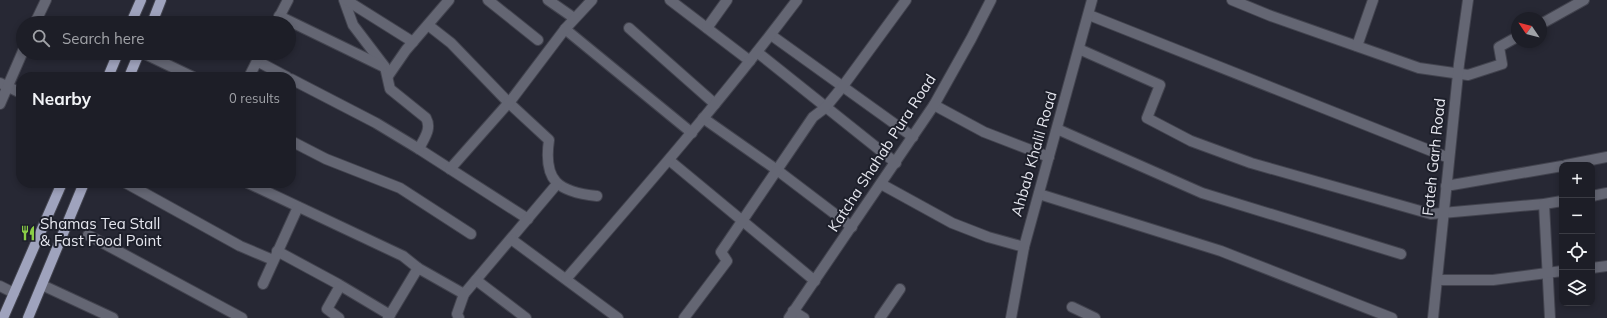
<!DOCTYPE html>
<meta charset="utf-8">
<style>
:root{--surface:#1d1e27;--page:#2a2b33;--text:#f1f3f6;--muted:#a0a2a7;--line:#3b3c44}
body{margin:0;font-family:Mulish,sans-serif;background:var(--page);color:var(--text)}
.controls{position:absolute;right:12px;bottom:12px;display:grid;overflow:hidden;border-radius:8px;box-shadow:0 2px 6px #0003}
.controls button{width:36px;height:36px;display:grid;place-items:center;padding:0;border:0;border-bottom:1px solid var(--line);background:var(--surface);color:var(--text);font:20px sans-serif}
.compass{position:absolute;left:1511px;top:12px;width:36px;height:36px;border-radius:50%;background:var(--surface);box-shadow:0 2px 6px #0003;rotate:305deg}
.list{margin:0;padding:0;list-style:none}
h2{display:flex;justify-content:space-between;align-items:center;height:52px;margin:0;padding:0 16px;font-size:17px}
h2 small{font-size:13px;font-weight:400;color:var(--muted)}
.icon{flex:none;width:22px;height:22px;fill:none;stroke:currentColor;stroke-width:2;stroke-linecap:round;stroke-linejoin:round}
.map{position:relative;flex:none;width:1607px;height:318px;overflow:hidden}
.search{position:absolute;background:var(--surface);box-shadow:0 2px 6px #0003;left:16px;top:16px;width:280px;height:44px;display:flex;align-items:center;gap:10px;box-sizing:border-box;padding:0 14px;border-radius:22px;color:var(--muted);font-size:15px}
.panel{position:absolute;background:var(--surface);box-shadow:0 2px 6px #0003;left:16px;top:72px;width:280px;height:116px;border-radius:16px}
.map>svg:first-child{display:block}
.lines{fill:none;stroke-linecap:round;stroke-linejoin:round}
.minor-casing{stroke:#42434e;stroke-width:12}
.major-casing{stroke:#42434e;stroke-width:12}
.minor{stroke:#646673;stroke-width:10}
.major{stroke:#9fa3bd;stroke-width:10}
.labels{text-anchor:middle;stroke-width:4;stroke-linejoin:round;paint-order:stroke}
.street-label{font-size:15px;fill:#e6e7ef;stroke:#1d1f2a}
.poi-label{font-size:15px;fill:#e6e7ef;stroke:#1d1f2a;text-anchor:start}
</style>
<div class="map">
<svg width="1607" height="318" viewBox="0 0 1607 318">
<rect width="100%" height="100%" fill="#272834"/>
<g class="lines">
<!-- minor casing -->
<g class="minor-casing">
<g id="minor">
<path d="M 344,0 L 353,25 L 385,67 L 390,89 L 426,118 C 432,129 424,138 419,149 L 528,219"/>
<path d="M 346,0 L 413,42"/>
<path d="M 488,0 L 538,40"/>
<path d="M 548,0 L 574,18"/>
<path d="M 670,0 L 750,61"/>
<path d="M 1232,0 L 1271,16 L 1419,68 L 1468,75 L 1502,64 L 1499,47 L 1517,37"/>
<path d="M 1089,15 L 1449,158"/>
<path d="M 279,16 L 382,66"/>
<path d="M 35,23 L 46,0"/>
<path d="M 276,23 L 288,0"/>
<path d="M 1541,24 L 1584,0"/>
<path d="M 428,25 L 451,43 L 509,103 L 549,140 C 543,181 558,192 597,196"/>
<path d="M 629,28 L 715,104"/>
<path d="M 707,28 L 727,0"/>
<path d="M 565,29 L 692,133"/>
<path d="M 771,35 L 913,137"/>
<path d="M 1357,46 L 1373,0"/>
<path d="M 1079,49 L 1160,85 L 1147,118 L 1191,141 L 1251,163 L 1431,214 L 1544,204 L 1562,201"/>
<path d="M 757,52 L 896,163"/>
<path d="M 143,53 L 193,77"/>
<path d="M 257,61 L 287,77"/>
<path d="M 388,76 L 406,50 L 449,0"/>
<path d="M 249,77 L 261,53"/>
<path d="M 291,79 L 376,123 L 419,149"/>
<path d="M 0,83 L 21,93"/>
<path d="M 0,104 L 23,51"/>
<path d="M 934,105 L 984,132 L 1049,157"/>
<path d="M 703,118 L 777,170 L 852,227"/>
<path d="M 1057,129 L 1202,193 L 1401,254"/>
<path d="M 291,141 L 326,159 L 400,188 L 471,234"/>
<path d="M 669,160 L 815,281"/>
<path d="M 1566,165 L 1607,157"/>
<path d="M 450,169 L 512,99 L 565,29 L 592,0"/>
<path d="M 126,183 L 240,246 L 273,260"/>
<path d="M 248,183 L 403,256 L 418,268 L 464,294 L 557,184"/>
<path d="M 881,184 L 952,223 L 988,237 L 1024,247"/>
<path d="M 1446,186 L 1562,166"/>
<path d="M 1039,194 L 1221,251 L 1392,318"/>
<path d="M 1592,196 L 1607,193"/>
<path d="M 1544,204 L 1550,318"/>
<path d="M 88,235 L 242,318"/>
<path d="M 511,239 L 618,318"/>
<path d="M 277,251 L 338,284 L 390,315"/>
<path d="M 1592,268 L 1607,266"/>
<path d="M 566,279 C 645,188 724,97 797,0"/>
<path d="M 476,280 L 526,318"/>
<path d="M 1437,280 L 1493,280 L 1562,271"/>
<path d="M 263,284 L 298,207"/>
<path d="M 42,285 L 113,318"/>
<path d="M 0,286 L 14,293"/>
<path d="M 1072,307 L 1095,318"/>
<path d="M 793,311 L 804,318"/>
<path d="M 339,318 L 327,309 L 340,286"/>
<path d="M 388,318 L 418,268"/>
<path d="M 459,318 L 457,314 L 464,294"/>
<path d="M 684,318 L 727,261 L 721,252 L 813,117 L 825,108 L 843,86 L 906,0"/>
<path d="M 789,318 L 934,105 L 971,39 L 991,0"/>
<path d="M 880,318 L 900,289"/>
<path d="M 1011,318 L 1024,247 L 1092,0"/>
<path d="M 1433,318 L 1459,64 L 1468,0"/>
</g>
</g>
<!-- major casing -->
<g class="major-casing">
<g id="major">
<path d="M 131,23 L 141,0"/>
<path d="M 152,23 L 161,0"/>
<path d="M 108,77 L 118,53"/>
<path d="M 129,77 L 139,53"/>
<path d="M 3,318 L 62,183"/>
<path d="M 28,318 L 84,183"/>
</g>
</g>
<!-- minor -->
<use href="#minor" class="minor"/>
<!-- major -->
<use href="#major" class="major"/>
</g>
<!-- icons -->
<defs>
<g id="restaurant-bare" transform="scale(1.2)"><path d="M-5-6h1v4h1v-4h1v4h1v-4h1v5L-1.5 .5V6h-2V.5L-5-1ZM5-6V6H3V1.5H1.5Q1.5-4 5-6Z" fill="#8ace47" stroke="#1d1f2a" stroke-width="2.5" paint-order="stroke"/></g>
</defs>
<g fill-rule="evenodd">
<use href="#restaurant-bare" x="28" y="233"/>
</g>
<g class="labels">
<!-- street labels -->
<g class="street-label">
<text transform="translate(882 153) rotate(-57)" y="5">Katcha Shahab Pura Road</text>
<text transform="translate(1034 154) rotate(-74)" y="5">Ahbab Khalil Road</text>
<text transform="translate(1434 157) rotate(-84)" y="5">Fateh Garh Road</text>
</g>
<!-- poi labels -->
<g class="poi-label">
<text x="40" y="229">Shamas Tea Stall<tspan x="40" dy="17">&amp; Fast Food Point</tspan></text>
</g>
</g>
</svg>
<div class="controls">
<button>+</button>
<button>−</button>
<button><svg class="icon" aria-label="locate" viewBox="0 0 24 24"><circle cx="12" cy="12" r="6"/><path d="M12 2v4M12 18v4M2 12h4M18 12h4"/></svg></button>
<button><svg class="icon" aria-label="layers" viewBox="0 0 24 24"><path d="M12 4l9 5-9 5-9-5zM3 14l9 5 9-5"/></svg></button>
</div>
<svg class="compass" viewBox="-18 -18 36 36"><path d="M0-13l5 13h-10z" fill="#e53935"/><path d="M0 13l5-13h-10z" fill="#a0a2a7"/></svg>
<div class="search"><svg class="icon" aria-label="search" viewBox="0 0 24 24"><circle cx="10" cy="10" r="6"/><path d="M15 15l6 6"/></svg>Search here</div>
<section class="panel">
<h2>Nearby<small>0 results</small></h2>
<ul class="list">
</ul>
</section>
</div>
